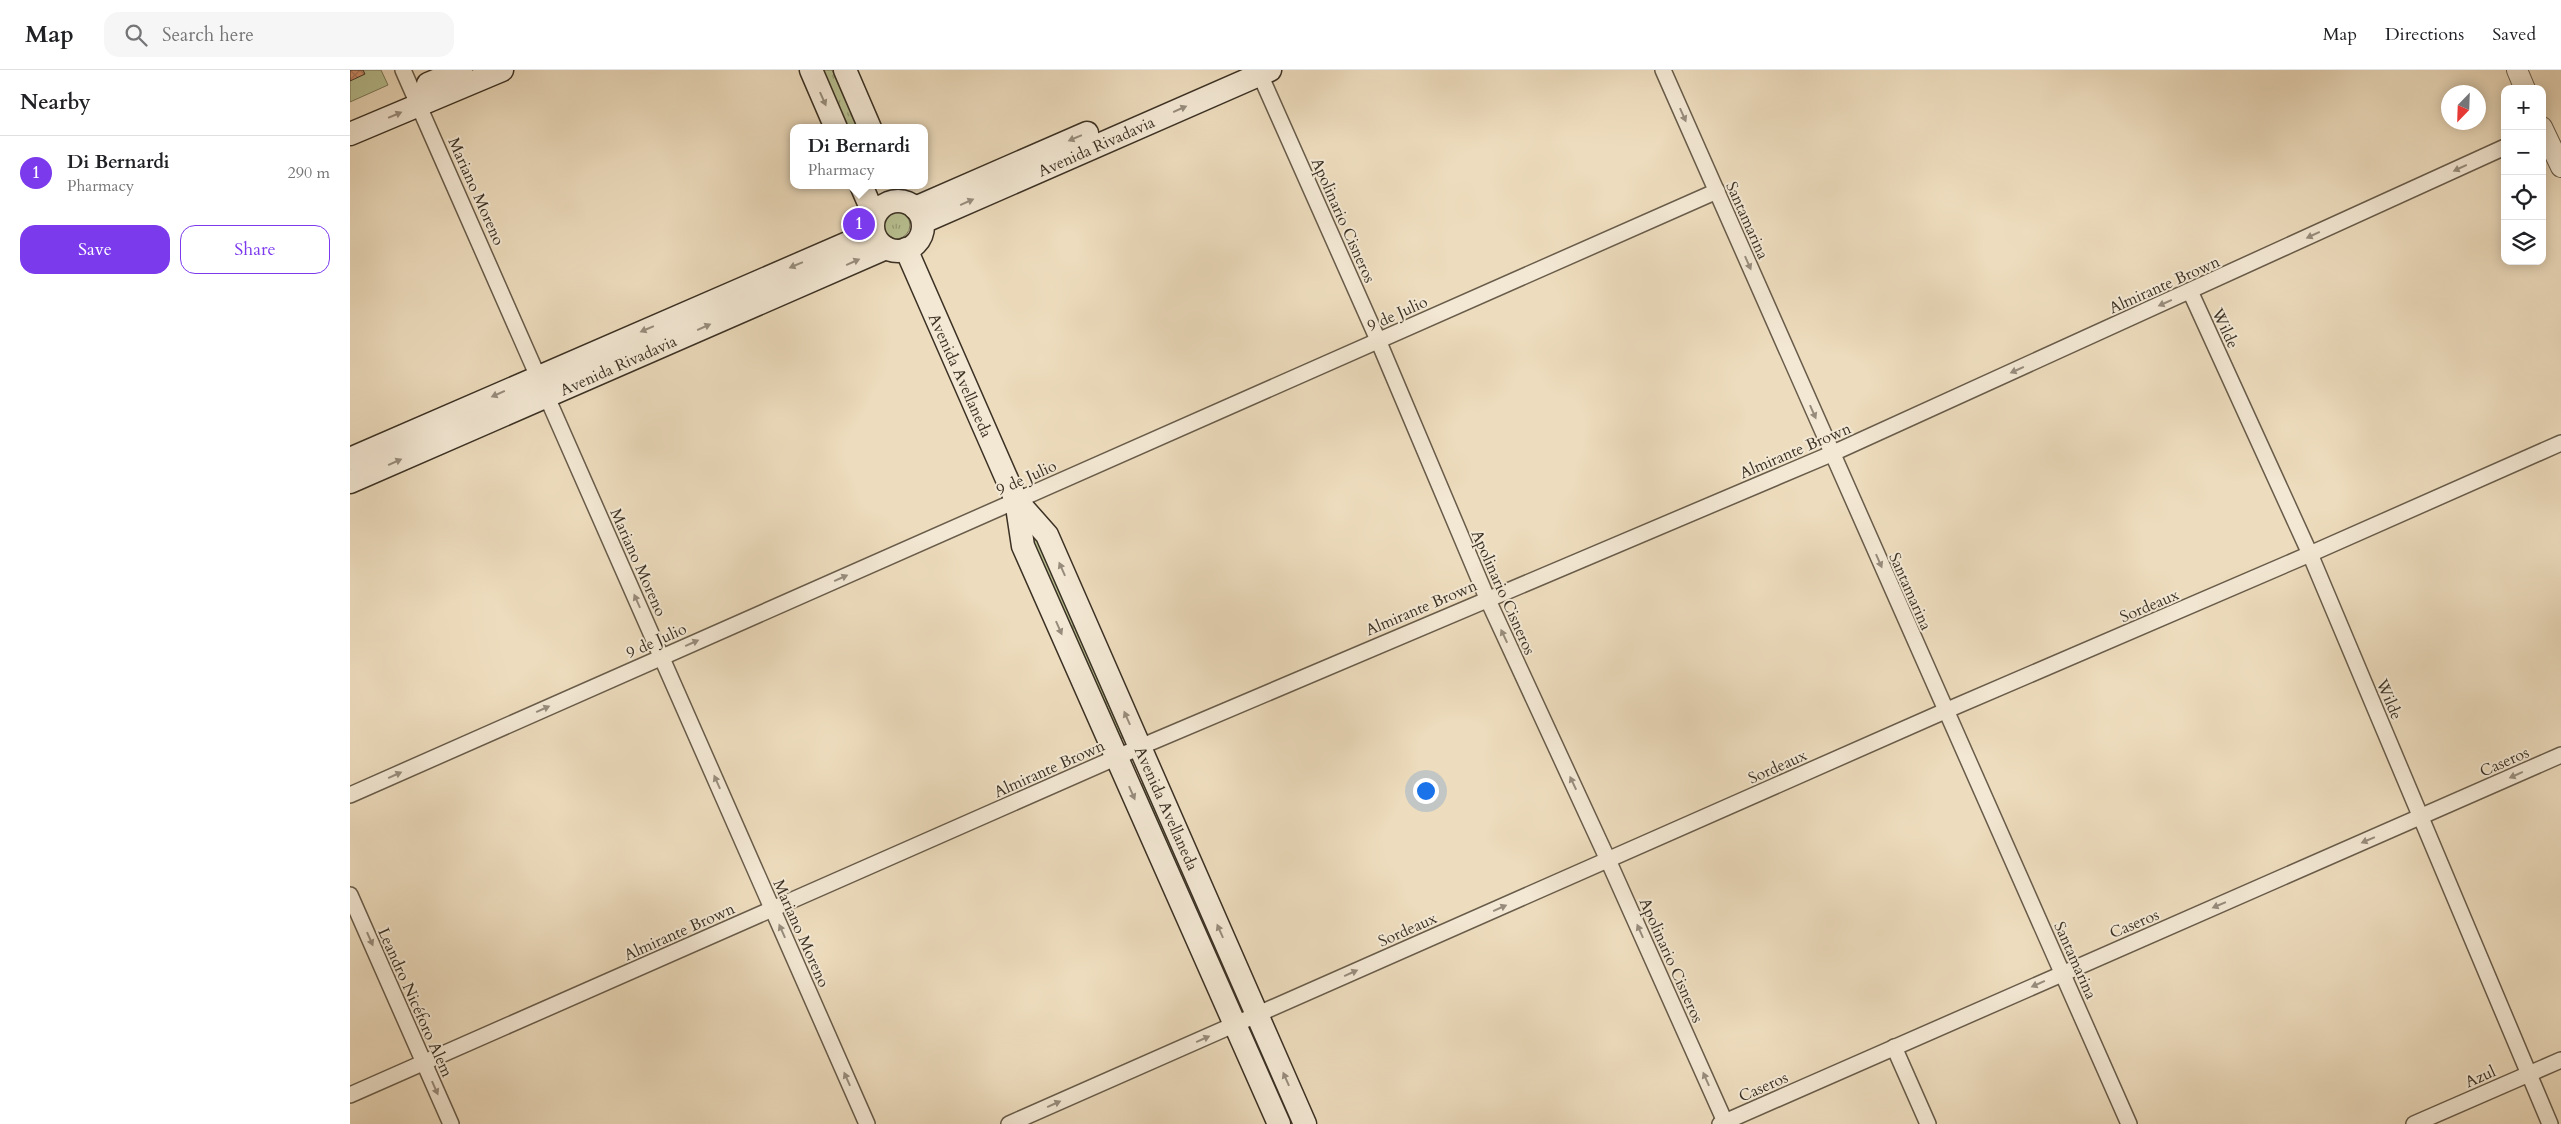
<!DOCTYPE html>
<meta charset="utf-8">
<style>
:root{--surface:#fff;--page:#f6f6f6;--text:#202124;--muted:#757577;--line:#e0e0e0;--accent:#7c3aed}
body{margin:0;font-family:Cardo,serif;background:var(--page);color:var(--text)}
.controls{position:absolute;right:15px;top:15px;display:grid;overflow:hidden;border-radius:10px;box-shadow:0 2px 12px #0003}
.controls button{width:45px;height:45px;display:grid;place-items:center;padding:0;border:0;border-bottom:1px solid var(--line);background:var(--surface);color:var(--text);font:25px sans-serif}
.compass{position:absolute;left:2091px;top:15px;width:45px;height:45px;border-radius:50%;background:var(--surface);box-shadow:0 2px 12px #0003;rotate:203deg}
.you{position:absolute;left:1075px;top:720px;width:18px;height:18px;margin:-12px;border:4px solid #fff;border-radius:50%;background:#1a73e8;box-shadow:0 0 0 8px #1a73e833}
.badge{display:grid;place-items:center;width:32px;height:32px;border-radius:50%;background:var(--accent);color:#fff;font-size:16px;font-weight:700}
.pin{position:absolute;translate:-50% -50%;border:2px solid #fff;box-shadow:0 1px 5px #0006}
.popup{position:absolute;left:440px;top:54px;width:138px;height:65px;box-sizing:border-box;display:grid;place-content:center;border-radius:10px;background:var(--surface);filter:drop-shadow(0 1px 4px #0005);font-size:16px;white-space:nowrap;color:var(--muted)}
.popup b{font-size:19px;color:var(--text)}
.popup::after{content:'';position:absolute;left:50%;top:100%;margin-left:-10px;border:10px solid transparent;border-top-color:var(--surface)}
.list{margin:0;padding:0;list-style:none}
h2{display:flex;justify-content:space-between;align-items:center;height:65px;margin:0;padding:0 20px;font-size:21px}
h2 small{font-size:16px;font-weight:400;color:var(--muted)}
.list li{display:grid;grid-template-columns:32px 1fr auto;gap:15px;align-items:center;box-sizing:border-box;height:75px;padding:0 20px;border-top:1px solid var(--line)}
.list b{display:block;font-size:19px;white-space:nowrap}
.list p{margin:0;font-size:16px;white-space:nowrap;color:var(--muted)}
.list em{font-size:16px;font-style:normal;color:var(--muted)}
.actions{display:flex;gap:10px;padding:15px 20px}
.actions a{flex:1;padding:11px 0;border:1px solid var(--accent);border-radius:15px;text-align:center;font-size:18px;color:var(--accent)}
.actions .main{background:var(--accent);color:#fff}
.icon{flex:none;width:28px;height:28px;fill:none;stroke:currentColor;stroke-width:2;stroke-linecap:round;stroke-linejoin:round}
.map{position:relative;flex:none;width:2211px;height:1054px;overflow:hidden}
header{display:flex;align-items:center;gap:30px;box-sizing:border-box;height:70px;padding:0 25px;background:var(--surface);border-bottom:1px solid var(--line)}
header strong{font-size:24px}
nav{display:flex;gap:28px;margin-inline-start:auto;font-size:18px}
.search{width:350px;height:45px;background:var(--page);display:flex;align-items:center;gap:12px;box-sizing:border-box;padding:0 18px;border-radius:15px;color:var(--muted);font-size:19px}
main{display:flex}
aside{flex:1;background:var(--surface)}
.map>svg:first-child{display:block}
.grass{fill:url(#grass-tufts);stroke:#7a785a}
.pitch{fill:#b8c091;stroke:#7a785a}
.building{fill:url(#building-cross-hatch);stroke:#3b3124}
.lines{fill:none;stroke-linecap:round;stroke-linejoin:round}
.minor-casing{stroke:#685c4a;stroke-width:18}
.tertiary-casing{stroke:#685c4a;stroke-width:22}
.secondary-casing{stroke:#3b3124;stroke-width:25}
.minor{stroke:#f3e8d4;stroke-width:15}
.tertiary{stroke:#f3e8d4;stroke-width:20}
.secondary{stroke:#f3e8d4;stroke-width:22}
.oneway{fill:#978c7c}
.labels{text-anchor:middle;stroke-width:4;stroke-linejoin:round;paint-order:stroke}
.street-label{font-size:16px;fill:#3b3124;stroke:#f3e8d4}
</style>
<header>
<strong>Map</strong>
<div class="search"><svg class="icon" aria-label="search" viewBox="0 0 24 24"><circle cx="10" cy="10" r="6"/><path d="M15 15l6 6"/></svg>Search here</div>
<nav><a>Map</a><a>Directions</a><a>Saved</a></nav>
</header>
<main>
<aside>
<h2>Nearby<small></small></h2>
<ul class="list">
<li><span class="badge">1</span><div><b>Di Bernardi</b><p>Pharmacy</p></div><em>290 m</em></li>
</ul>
<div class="actions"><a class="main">Save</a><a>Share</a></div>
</aside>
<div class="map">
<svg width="2211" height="1054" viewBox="0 0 2211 1054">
<defs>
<pattern id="grass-tufts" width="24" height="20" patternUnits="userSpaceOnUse" patternTransform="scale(1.25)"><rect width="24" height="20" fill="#b8c091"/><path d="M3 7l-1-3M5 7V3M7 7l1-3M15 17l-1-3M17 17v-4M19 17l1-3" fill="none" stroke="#979d76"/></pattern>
<pattern id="building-cross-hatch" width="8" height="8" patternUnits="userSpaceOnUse" patternTransform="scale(1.25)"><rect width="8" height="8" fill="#d49270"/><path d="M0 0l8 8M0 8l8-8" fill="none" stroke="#ad785c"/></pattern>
</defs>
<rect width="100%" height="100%" fill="#eddcbd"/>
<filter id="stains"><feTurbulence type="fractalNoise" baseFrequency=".004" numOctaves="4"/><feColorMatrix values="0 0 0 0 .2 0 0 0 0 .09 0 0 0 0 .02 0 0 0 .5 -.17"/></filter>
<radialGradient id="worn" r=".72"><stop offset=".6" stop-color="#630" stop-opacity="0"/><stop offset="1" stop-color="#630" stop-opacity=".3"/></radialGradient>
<!-- grass -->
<g class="grass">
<path d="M 472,0 L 482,0 L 508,58 L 497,58 Z"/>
<circle cx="546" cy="155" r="14"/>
<path d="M 681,452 L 775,667 L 766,671 L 672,456 Z"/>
<path d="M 799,711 L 892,926 L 883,930 L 790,715 Z"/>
</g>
<!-- pitch -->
<path class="pitch" d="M 0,0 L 31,0 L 38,15 L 0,32 Z"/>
<!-- building -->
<path class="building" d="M 0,0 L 13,0 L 15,4 L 0,11 Z"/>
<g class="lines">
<!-- minor casing -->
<g class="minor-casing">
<g id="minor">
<path d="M 53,0 L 517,1054"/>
<path d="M 908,0 L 1028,270 L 1137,528 L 1258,790 L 1376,1054"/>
<path d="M 1313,0 L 1779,1054"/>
<path d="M 1840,221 L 1960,484 L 2200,1054"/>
<path d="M 0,725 L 1367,121"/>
<path d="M 0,825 L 101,1054"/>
<path d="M 1544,977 L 1578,1054"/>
<path d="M 0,1025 L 790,677 L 1481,384 L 2155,77"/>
<path d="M 659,1054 L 1595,641 L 1960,484 L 2211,373"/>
<path d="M 1370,1054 L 2211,685"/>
<path d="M 2064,1054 L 2211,990"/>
</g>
</g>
<!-- tertiary casing -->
<g class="tertiary-casing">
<g id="tertiary">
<path d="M 2167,0 L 2175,19"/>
<path d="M 2192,57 L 2211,97"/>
</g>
</g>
<!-- secondary casing -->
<g class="secondary-casing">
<g id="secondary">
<path d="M 461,0 L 486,58"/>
<path d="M 495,0 L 520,58"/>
<path d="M 78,14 L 111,0"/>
<path d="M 0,64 L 152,0"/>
<path d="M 511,115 L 524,145"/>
<circle cx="548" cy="156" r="25"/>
<path d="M 565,138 L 737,63"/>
<path d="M 573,152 L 920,0"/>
<path d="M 556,179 L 666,430 L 673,476 L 929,1054"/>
<path d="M 0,389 L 523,162"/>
<path d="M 0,412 L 536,178"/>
<path d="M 666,430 L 697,465 L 955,1054"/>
</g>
</g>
<!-- minor -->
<use href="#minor" class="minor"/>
<!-- tertiary -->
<use href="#tertiary" class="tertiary"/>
<!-- secondary -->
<use href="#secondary" class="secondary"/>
</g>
<!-- one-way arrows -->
<defs><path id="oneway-solid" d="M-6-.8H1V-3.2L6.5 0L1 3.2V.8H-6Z" transform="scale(1.25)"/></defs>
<g class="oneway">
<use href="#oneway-solid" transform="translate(473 29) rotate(66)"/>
<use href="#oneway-solid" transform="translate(830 39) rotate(-24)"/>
<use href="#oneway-solid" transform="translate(45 45) rotate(-23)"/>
<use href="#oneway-solid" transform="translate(1333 45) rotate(66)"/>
<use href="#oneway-solid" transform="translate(725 68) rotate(157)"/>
<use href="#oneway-solid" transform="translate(2110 98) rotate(155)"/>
<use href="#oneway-solid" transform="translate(617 132) rotate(-24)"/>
<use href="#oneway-solid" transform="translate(1963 165) rotate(155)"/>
<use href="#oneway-solid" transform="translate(503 192) rotate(-24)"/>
<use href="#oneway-solid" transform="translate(1398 193) rotate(66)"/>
<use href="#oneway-solid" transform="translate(446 195) rotate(157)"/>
<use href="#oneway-solid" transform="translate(1815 233) rotate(156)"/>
<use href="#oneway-solid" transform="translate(354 257) rotate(-24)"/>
<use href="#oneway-solid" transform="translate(297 259) rotate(157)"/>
<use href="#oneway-solid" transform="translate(1667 300) rotate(156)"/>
<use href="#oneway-solid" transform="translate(148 324) rotate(156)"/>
<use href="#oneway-solid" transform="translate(1463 342) rotate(66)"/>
<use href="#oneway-solid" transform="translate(45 392) rotate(-24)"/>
<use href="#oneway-solid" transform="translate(1529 491) rotate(66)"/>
<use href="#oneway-solid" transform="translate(712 499) rotate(-114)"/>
<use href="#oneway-solid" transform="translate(491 508) rotate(-24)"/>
<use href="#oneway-solid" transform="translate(287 531) rotate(-114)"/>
<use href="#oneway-solid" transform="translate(709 558) rotate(66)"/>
<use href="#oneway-solid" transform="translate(1154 566) rotate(-115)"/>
<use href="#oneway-solid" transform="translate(342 573) rotate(-24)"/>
<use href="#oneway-solid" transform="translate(193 639) rotate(-24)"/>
<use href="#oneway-solid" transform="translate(777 648) rotate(-114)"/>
<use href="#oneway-solid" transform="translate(45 705) rotate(-24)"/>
<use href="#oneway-solid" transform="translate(2166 705) rotate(156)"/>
<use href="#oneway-solid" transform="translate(367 712) rotate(-114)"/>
<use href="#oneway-solid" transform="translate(1223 713) rotate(-115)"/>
<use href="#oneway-solid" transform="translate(782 723) rotate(66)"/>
<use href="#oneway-solid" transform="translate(2018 770) rotate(157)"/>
<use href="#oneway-solid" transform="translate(1869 835) rotate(157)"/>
<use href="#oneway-solid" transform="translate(1150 838) rotate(-24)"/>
<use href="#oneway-solid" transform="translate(432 861) rotate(-114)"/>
<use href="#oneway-solid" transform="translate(870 861) rotate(-114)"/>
<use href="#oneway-solid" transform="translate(1290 861) rotate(-114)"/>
<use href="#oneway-solid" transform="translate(20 869) rotate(66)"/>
<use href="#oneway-solid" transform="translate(1001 903) rotate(-24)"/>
<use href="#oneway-solid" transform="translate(1688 914) rotate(156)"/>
<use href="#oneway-solid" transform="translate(853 969) rotate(-24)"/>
<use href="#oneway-solid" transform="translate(497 1009) rotate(-114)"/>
<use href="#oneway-solid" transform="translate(936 1009) rotate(-114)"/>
<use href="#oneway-solid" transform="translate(1356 1009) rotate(-114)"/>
<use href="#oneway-solid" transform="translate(85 1018) rotate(66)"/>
<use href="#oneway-solid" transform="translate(704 1034) rotate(-24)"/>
</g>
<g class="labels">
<!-- street labels -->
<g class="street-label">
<text transform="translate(746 76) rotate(-24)" y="6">Avenida Rivadavia</text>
<text transform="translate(127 121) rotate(66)" y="6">Mariano Moreno</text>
<text transform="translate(994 150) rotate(66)" y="6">Apolinario Cisneros</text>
<text transform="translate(1398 150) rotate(66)" y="6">Santamarina</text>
<text transform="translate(1814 214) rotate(-24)" y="6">Almirante Brown</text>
<text transform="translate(1047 243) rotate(-24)" y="6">9 de Julio</text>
<text transform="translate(1876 258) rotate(65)" y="6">Wilde</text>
<text transform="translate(268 295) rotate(-24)" y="6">Avenida Rivadavia</text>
<text transform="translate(611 305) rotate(66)" y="6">Avenida Avellaneda</text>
<text transform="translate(1445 380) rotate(-23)" y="6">Almirante Brown</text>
<text transform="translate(676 407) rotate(-24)" y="6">9 de Julio</text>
<text transform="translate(289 492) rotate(66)" y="6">Mariano Moreno</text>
<text transform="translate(1561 521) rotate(66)" y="6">Santamarina</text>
<text transform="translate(1154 522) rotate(66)" y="6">Apolinario Cisneros</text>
<text transform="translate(1799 535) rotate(-23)" y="6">Sordeaux</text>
<text transform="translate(1071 537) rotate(-23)" y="6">Almirante Brown</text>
<text transform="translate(306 570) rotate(-24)" y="6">9 de Julio</text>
<text transform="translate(2040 629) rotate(67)" y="6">Wilde</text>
<text transform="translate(2154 691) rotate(-24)" y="6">Caseros</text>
<text transform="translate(1427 696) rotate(-24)" y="6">Sordeaux</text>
<text transform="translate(699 698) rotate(-24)" y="6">Almirante Brown</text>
<text transform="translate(817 738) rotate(66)" y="6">Avenida Avellaneda</text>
<text transform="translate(1784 853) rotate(-23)" y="6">Caseros</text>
<text transform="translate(1057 859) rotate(-24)" y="6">Sordeaux</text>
<text transform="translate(329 861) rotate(-24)" y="6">Almirante Brown</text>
<text transform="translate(452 863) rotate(66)" y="6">Mariano Moreno</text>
<text transform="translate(1322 890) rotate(66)" y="6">Apolinario Cisneros</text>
<text transform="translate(1726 890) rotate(66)" y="6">Santamarina</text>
<text transform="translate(66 932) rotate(66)" y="6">Leandro Nicéforo Alem</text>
<text transform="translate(2130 1006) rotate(-24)" y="6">Azul</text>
<text transform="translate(1413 1016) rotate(-24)" y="6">Caseros</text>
</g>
</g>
<rect width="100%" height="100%" filter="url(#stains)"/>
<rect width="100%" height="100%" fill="url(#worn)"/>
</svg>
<div class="controls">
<button>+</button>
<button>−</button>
<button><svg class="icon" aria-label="locate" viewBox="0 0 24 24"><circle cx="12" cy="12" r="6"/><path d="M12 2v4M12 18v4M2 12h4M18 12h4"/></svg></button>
<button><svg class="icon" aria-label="layers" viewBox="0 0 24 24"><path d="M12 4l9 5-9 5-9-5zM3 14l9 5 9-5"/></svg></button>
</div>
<svg class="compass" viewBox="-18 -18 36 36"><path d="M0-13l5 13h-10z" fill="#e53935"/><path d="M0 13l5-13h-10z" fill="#757577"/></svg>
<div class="you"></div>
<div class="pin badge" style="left:509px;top:154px">1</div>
<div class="popup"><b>Di Bernardi</b>Pharmacy</div>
</div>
</main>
